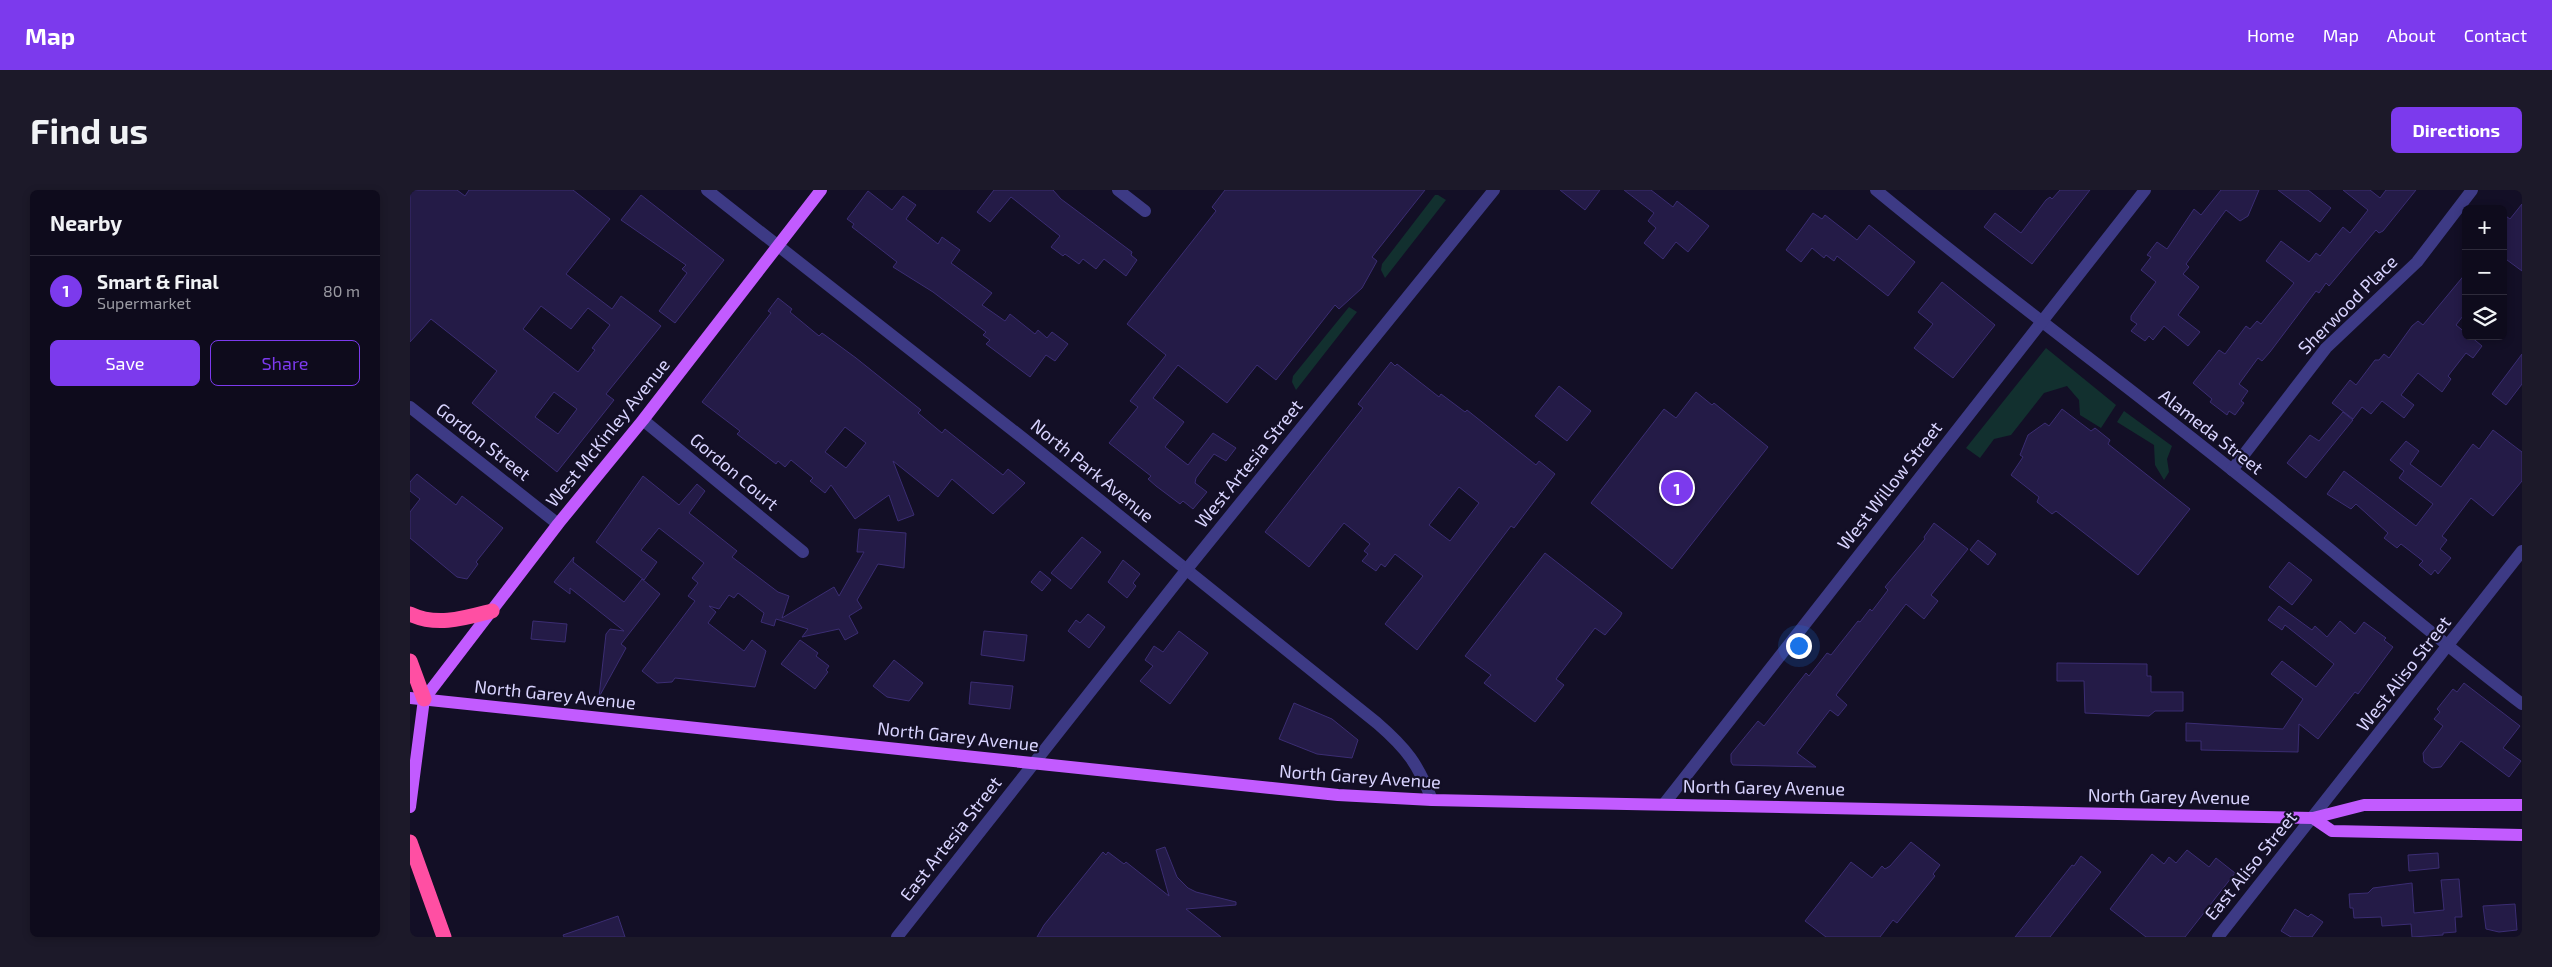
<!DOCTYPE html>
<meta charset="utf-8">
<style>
:root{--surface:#0e0b1c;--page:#1c1929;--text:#f1f3f6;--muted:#9b9ba3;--line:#2e2b3b;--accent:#7c3aed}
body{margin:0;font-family:"Exo 2",sans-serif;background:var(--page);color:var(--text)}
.controls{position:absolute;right:15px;top:15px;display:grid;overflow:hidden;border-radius:8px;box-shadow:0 2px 8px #0003}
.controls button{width:45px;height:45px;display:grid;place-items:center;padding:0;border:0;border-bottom:1px solid var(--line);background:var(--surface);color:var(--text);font:25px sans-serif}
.you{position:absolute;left:1388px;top:455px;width:18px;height:18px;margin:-12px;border:4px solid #fff;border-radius:50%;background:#1a73e8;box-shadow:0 0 0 8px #1a73e833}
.badge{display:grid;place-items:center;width:32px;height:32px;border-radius:50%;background:var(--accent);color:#fff;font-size:16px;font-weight:700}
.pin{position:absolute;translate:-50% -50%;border:2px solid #fff;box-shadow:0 1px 5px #0006}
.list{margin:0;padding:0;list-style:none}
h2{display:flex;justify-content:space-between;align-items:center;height:65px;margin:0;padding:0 20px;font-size:21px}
h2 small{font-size:16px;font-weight:400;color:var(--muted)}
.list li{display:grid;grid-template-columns:32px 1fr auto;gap:15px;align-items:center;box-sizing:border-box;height:70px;padding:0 20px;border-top:1px solid var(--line)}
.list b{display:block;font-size:19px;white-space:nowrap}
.list p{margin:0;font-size:16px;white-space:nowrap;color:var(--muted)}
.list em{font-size:16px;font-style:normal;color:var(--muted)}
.actions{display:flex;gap:10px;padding:15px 20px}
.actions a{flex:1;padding:11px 0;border:1px solid var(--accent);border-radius:8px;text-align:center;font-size:18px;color:var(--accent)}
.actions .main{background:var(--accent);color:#fff}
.icon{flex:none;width:28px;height:28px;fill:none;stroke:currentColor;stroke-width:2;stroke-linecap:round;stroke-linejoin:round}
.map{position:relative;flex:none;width:2112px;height:747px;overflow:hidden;border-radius:8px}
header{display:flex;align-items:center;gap:30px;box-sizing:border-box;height:70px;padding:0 25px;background:var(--accent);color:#fff}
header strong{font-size:24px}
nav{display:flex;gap:28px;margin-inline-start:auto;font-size:18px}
.intro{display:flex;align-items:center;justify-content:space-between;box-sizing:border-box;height:120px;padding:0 30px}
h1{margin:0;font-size:35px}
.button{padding:12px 22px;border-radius:8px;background:var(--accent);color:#fff;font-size:18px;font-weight:700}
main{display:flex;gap:30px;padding:0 30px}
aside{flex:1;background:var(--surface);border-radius:8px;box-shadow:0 2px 8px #0003}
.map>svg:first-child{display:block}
.green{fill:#12302f}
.building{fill:#241b47;stroke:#3b2d73;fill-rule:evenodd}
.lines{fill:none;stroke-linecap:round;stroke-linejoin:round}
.minor{stroke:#3d3a85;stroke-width:12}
.major{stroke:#c25bff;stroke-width:12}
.highway{stroke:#ff4fa3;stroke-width:15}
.labels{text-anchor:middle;stroke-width:4.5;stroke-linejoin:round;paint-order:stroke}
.street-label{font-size:18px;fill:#d9d4ff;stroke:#130f26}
</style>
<header>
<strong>Map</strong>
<nav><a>Home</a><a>Map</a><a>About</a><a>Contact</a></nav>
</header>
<div class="intro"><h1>Find us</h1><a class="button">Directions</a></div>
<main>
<aside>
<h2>Nearby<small></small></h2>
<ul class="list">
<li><span class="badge">1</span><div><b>Smart &amp; Final</b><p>Supermarket</p></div><em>80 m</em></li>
</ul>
<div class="actions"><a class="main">Save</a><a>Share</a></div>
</aside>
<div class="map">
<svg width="2112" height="747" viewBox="0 0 2112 747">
<rect width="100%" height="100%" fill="#130f26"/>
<!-- green -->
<g class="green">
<path d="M 1025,5 L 1028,5 L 1036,10 L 975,88 L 971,80 L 972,74 Z"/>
<path d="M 939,117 L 947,122 L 886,200 L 882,192 L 883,186 Z"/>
<path d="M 1636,158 L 1706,215 L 1691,238 L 1670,225 L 1669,210 L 1657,196 L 1634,203 L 1601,245 L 1584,249 L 1570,268 L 1556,258 Z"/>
<path d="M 1714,221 L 1762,256 L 1757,269 L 1759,282 L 1754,290 L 1745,275 L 1744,255 L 1707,232 Z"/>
</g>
<!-- building -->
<g class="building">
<path d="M 0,0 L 47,0 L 55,6 L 59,0 L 163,0 L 200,29 L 156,84 L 202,119 L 211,106 L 251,136 L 196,204 L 204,210 L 147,282 L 62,213 L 87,181 L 21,129 L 0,152 ZM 131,116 L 161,139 L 178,118 L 200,135 L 182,158 L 185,160 L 168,182 L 113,139 ZM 144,202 L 167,219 L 148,244 L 125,227 Z"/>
<path d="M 584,0 L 643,0 L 651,9 L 722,62 L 721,65 L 727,70 L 716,86 L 694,69 L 686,79 L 673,69 L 669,74 L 655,64 L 653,66 L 641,57 L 650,46 L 601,7 L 580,32 L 567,22 Z"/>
<path d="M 815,0 L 1015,0 L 962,67 L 967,71 L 952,98 L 929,119 L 925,115 L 866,190 L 847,175 L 817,213 L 768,175 L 743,208 L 774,232 L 755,257 L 778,275 L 803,243 L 826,258 L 816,271 L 804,264 L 786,288 L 785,293 L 797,302 L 783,319 L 773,311 L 770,314 L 746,296 L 738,289 L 741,286 L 699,253 L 728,217 L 720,211 L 756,165 L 717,134 L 806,21 L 802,17 Z"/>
<path d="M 1150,0 L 1190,0 L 1175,20 Z"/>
<path d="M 1214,0 L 1241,0 L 1263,17 L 1267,11 L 1299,36 L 1278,62 L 1266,52 L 1253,69 L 1234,53 L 1246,38 L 1238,31 L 1244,23 Z"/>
<path d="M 1650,0 L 1680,0 L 1622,74 L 1574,37 L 1585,23 L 1611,43 L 1636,10 L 1640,7 L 1642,9 Z"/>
<path d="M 1811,0 L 1849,0 L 1838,26 L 1830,31 L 1816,20 L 1776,74 L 1779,77 L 1773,84 L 1789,97 L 1768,125 L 1790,142 L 1778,156 L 1754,136 L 1743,150 L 1739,146 L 1735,151 L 1721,141 L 1727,134 L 1721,130 L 1721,126 L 1746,92 L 1731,80 L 1741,67 L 1737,65 L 1747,52 L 1757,59 L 1784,19 L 1791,25 Z"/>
<path d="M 1868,0 L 1898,0 L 1921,18 L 1910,32 Z"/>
<path d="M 1933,0 L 1960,0 L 1970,8 L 1976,0 L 2006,0 L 1973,41 L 1969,43 L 1966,40 L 1919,96 L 1916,93 L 1909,103 L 1906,101 L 1860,162 L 1852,171 L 1848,168 L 1829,194 L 1838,201 L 1831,211 L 1834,213 L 1825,225 L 1819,221 L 1817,225 L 1800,212 L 1802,209 L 1783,193 L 1809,160 L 1815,164 L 1836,136 L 1840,139 L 1847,131 L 1851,134 L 1884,93 L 1856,71 L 1871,51 L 1899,72 L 1906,63 L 1910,66 L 1933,37 L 1940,43 L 1958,20 Z"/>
<path d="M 458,1 L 482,20 L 493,6 L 506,15 L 496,29 L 528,54 L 532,47 L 550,60 L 541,73 L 582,103 L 572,115 L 595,131 L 600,124 L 625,144 L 628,140 L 637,148 L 642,142 L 658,154 L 645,171 L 636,165 L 620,187 L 576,154 L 580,150 L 573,145 L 576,142 L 523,102 L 483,77 L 487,72 L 442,37 L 444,34 L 437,29 Z"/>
<path d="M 231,5 L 314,70 L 265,133 L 249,121 L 277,83 L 272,79 L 276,75 L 211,30 Z"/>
<path d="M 2112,14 L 2112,81 L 2093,67 L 2093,24 L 2100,29 Z"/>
<path d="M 1403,23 L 1412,29 L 1415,25 L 1447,50 L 1459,35 L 1505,72 L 1478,106 L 1427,66 L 1424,71 L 1416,65 L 1414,68 L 1402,58 L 1391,72 L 1376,60 Z"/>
<path d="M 2056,83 L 2056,122 L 2046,135 L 2056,143 L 2056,146 L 2060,146 L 2072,156 L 2063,168 L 2056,163 L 2038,186 L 2041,189 L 2032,202 L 2008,183 L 1991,205 L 2004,215 L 1994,228 L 1972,211 L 1961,224 L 1952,217 L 1943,229 L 1922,213 L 1940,190 L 1946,195 L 1965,170 L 1969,170 L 1974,164 L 1979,168 L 2002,136 L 2008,131 L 2013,135 Z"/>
<path d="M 1532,92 L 1585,135 L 1543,188 L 1504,158 L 1523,134 L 1508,122 Z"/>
<path d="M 368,108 L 382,119 L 380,122 L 409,146 L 412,143 L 446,168 L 511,220 L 508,223 L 532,243 L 535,239 L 593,285 L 598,279 L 615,293 L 583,324 L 542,289 L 528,307 L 483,271 L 504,325 L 488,331 L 479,305 L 445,329 L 421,295 L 415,303 L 400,291 L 403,288 L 381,270 L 375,277 L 368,271 L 366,274 L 327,244 L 330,241 L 292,212 L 361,123 L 358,121 ZM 435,237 L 456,253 L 436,278 L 415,262 Z"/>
<path d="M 2112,164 L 2112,194 L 2096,215 L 2082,204 Z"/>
<path d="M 981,172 L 985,176 L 987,174 L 1029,207 L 1031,204 L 1055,222 L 1057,220 L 1126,275 L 1129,271 L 1145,284 L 1104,338 L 1101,336 L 1007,460 L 975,434 L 1013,386 L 985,364 L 975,377 L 971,374 L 966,381 L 952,371 L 958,364 L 954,361 L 960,354 L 934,333 L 899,377 L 855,342 L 953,218 L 948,214 ZM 1049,297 L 1069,313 L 1040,351 L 1019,335 Z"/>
<path d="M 1149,196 L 1181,221 L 1157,251 L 1125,226 Z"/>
<path d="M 1286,202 L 1302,215 L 1304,213 L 1358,257 L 1262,379 L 1181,313 L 1254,219 L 1266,228 Z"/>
<path d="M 1652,219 L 1681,241 L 1685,238 L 1700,250 L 1698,254 L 1780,319 L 1728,385 L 1646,321 L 1642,324 L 1627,312 L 1629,307 L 1601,285 L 1613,267 L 1610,265 L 1618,245 L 1635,233 L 1639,236 Z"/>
<path d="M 1933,222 L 1943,230 L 1896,288 L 1877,273 L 1900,245 L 1909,251 Z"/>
<path d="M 2083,240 L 2112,262 L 2112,291 L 2083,326 L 2061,308 L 2032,346 L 2037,350 L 2030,359 L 2041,368 L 2028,384 L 2025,380 L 2021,385 L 2009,375 L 2013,371 L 1991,354 L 1987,358 L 1974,348 L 1978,343 L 1946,314 L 1941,319 L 1917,304 L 1934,281 L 2006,336 L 2023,314 L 1989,288 L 1994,281 L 1980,270 L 1996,251 L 2009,261 L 2000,274 L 2031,297 L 2063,254 L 2069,259 Z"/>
<path d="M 7,284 L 46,315 L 52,306 L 93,338 L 66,372 L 68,374 L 57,389 L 47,387 L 0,348 L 0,322 L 10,309 L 0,301 L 0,292 Z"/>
<path d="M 233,286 L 269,315 L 287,294 L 295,301 L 279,323 L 327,361 L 322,367 L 368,402 L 379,406 L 372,428 L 424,397 L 429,406 L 454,362 L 447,362 L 449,339 L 496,343 L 494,378 L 468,374 L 447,410 L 452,418 L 439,426 L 448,443 L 435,450 L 429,439 L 392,447 L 398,439 L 366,429 L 364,436 L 351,432 L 354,423 L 328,403 L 324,408 L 319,405 L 309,419 L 299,416 L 306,422 L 298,433 L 334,461 L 342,450 L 356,461 L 345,497 L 265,488 L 262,492 L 247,493 L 232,481 L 285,411 L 278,406 L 288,393 L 282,388 L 294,373 L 249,338 L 231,360 L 247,372 L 234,390 L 186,352 Z"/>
<path d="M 1524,333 L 1558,359 L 1521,405 L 1528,411 L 1514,429 L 1496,414 L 1426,505 L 1437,515 L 1428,526 L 1420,520 L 1387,563 L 1406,577 L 1323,575 L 1321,572 L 1321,564 L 1348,531 L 1354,536 L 1396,483 L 1399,486 L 1417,463 L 1421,465 L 1448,431 L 1450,432 L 1460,419 L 1462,421 L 1478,400 L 1475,397 L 1515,349 L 1514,347 Z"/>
<path d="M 672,347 L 691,362 L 661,399 L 641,383 Z"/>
<path d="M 1568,350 L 1586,364 L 1578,375 L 1560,360 Z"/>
<path d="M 1135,363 L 1212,423 L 1210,427 L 1195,445 L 1185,438 L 1146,489 L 1154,495 L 1125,532 L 1074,493 L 1081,485 L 1055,466 Z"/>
<path d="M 164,367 L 163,372 L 214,412 L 232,389 L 250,404 L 211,454 L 216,458 L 189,507 L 196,444 L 200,439 L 214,441 L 160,398 L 160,404 L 144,392 Z"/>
<path d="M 713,370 L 730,384 L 723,393 L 726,396 L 717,408 L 698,392 Z"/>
<path d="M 1879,372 L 1902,390 L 1882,415 L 1859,397 Z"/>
<path d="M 630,381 L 641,390 L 632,401 L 621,392 Z"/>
<path d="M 1869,416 L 1902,440 L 1905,436 L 1917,447 L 1930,431 L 1945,444 L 1954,432 L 1976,448 L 1974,450 L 1983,457 L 1948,504 L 1945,502 L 1908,549 L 1889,534 L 1888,562 L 1791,560 L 1791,551 L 1776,551 L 1776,533 L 1873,539 L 1893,509 L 1861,484 L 1872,471 L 1906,497 L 1924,474 L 1875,435 L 1872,440 L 1858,430 Z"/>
<path d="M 678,424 L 695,437 L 679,458 L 658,441 L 666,430 L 670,433 Z"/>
<path d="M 123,431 L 157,434 L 155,452 L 121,449 Z"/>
<path d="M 574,441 L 617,445 L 614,471 L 571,465 Z"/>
<path d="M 769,441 L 798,463 L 760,514 L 730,491 L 743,476 L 735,470 L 744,456 L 753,462 Z"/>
<path d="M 390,450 L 408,463 L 406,466 L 419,476 L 416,480 L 418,482 L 405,499 L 371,474 Z"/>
<path d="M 484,470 L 513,493 L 499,511 L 477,507 L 463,496 Z"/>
<path d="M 1647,473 L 1737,474 L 1737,486 L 1741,486 L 1741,502 L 1773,502 L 1773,521 L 1745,521 L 1739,526 L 1675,523 L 1674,491 L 1647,491 Z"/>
<path d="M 561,492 L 603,496 L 600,519 L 559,514 Z"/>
<path d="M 2054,493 L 2110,536 L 2093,558 L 2111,571 L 2099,587 L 2051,551 L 2031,577 L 2022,578 L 2014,572 L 2013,563 L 2033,536 L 2024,529 L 2030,522 L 2027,519 L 2043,499 L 2047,502 Z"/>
<path d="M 884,513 L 922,529 L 948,550 L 942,568 L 907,564 L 869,549 Z"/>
<path d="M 1501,652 L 1530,675 L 1523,684 L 1525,686 L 1487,733 L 1483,730 L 1470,747 L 1416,747 L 1395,731 L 1441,672 L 1462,688 L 1472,676 L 1475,679 L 1480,676 Z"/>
<path d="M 755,657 L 767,687 L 778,698 L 786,702 L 826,712 L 826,715 L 776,719 L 811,747 L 627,747 L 634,735 L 693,662 L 696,665 L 698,662 L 714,674 L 716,672 L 759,706 L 746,660 Z"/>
<path d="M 1777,660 L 1799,677 L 1806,668 L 1825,683 L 1775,747 L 1736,747 L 1700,719 L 1742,664 L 1754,674 L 1759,667 L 1766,673 Z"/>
<path d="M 2028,663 L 2029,678 L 1999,681 L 1998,665 Z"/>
<path d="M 1671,666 L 1691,682 L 1640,747 L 1605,747 L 1662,675 L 1664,676 Z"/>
<path d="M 2049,689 L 2052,727 L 2045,727 L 2046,742 L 2033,743 L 2033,745 L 2002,747 L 2001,734 L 1972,736 L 1971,727 L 1944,728 L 1943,718 L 1940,718 L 1939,704 L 1958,703 L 1963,698 L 2002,693 L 2004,723 L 2034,720 L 2031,690 Z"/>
<path d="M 2105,714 L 2107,740 L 2089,742 L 2076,739 L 2073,716 Z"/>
<path d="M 1885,719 L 1898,727 L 1901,724 L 1913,732 L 1902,747 L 1881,747 L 1871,741 Z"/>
<path d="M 208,726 L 215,747 L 154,747 L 153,745 Z"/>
</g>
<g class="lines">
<!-- minor -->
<g class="minor">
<path d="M 297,0 L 614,249 L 967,533 C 997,559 1008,574 1022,610"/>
<path d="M 708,0 L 735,21"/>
<path d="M 1466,0 C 1582,96 1704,185 1821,279 C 1919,357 2013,438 2112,514"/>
<path d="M 0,217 L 148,334"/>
<path d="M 233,230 L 393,362"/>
<path d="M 1822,280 L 1916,158 L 2007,72 L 2062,0"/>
<path d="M 1254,614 L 1735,0"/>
<path d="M 487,747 L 777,379 L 1084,0"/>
<path d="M 1808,747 L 2112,361"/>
</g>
<!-- major -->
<g class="major">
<path d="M 0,508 L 928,605 L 1022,610 L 1903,628 L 1954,615 L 2112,615"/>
<path d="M 14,509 L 148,334 L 233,230 L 411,0"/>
<path d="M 0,617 L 14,509"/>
<path d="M 1903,628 L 1922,641 L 2112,645"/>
</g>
<!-- highway -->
<g class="highway">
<path d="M 0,424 C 27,437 55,428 82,421"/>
<path d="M 0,471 L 14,509"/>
<path d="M 0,652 L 34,747"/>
</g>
</g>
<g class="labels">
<!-- street labels -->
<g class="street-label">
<text transform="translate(1938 115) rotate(-45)" y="6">Sherwood Place</text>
<text transform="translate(1801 242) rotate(38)" y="6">Alameda Street</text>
<text transform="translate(198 243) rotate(-51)" y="6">West McKinley Avenue</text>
<text transform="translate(73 252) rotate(38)" y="6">Gordon Street</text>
<text transform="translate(839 274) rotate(-51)" y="6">West Artesia Street</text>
<text transform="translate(682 281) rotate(39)" y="6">North Park Avenue</text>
<text transform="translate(324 282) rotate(40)" y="6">Gordon Court</text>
<text transform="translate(1480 296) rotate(-52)" y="6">West Willow Street</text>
<text transform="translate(1994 484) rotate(-52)" y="6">West Aliso Street</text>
<text transform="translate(145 505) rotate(6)" y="6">North Garey Avenue</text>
<text transform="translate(548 547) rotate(6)" y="6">North Garey Avenue</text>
<text transform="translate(950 587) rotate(4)" y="6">North Garey Avenue</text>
<text transform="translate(1354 598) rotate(1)" y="6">North Garey Avenue</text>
<text transform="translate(1759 607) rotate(1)" y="6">North Garey Avenue</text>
<text transform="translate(541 649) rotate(-52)" y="6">East Artesia Street</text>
<text transform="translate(1841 676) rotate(-51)" y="6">East Aliso Street</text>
</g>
</g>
</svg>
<div class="controls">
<button>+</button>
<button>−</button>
<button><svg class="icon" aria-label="layers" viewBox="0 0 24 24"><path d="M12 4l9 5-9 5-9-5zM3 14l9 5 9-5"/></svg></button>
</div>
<div class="you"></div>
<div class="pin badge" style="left:1267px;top:298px">1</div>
</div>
</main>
